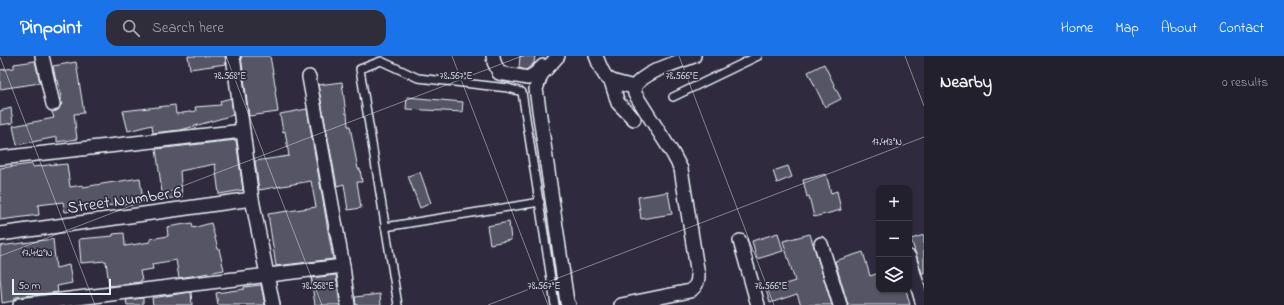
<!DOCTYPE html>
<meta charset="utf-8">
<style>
:root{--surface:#23202e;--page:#2f2d3a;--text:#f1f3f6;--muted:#a3a3aa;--line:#403e4a;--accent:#1a73e8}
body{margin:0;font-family:"Indie Flower",sans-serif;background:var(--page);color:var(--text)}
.controls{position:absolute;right:12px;bottom:12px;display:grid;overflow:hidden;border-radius:8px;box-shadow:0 1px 3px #0004}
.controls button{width:36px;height:36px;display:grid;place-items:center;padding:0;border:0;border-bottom:1px solid var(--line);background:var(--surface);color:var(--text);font:20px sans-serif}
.scale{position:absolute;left:12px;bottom:10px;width:99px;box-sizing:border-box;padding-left:4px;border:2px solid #e8f1f8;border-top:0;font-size:11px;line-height:14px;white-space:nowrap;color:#e8f1f8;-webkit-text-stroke:3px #2f2a3d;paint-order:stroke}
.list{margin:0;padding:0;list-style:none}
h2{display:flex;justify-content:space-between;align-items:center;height:52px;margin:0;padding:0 16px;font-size:17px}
h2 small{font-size:13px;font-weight:400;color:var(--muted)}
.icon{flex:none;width:22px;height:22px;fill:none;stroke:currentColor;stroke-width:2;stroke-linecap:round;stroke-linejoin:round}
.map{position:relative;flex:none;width:924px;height:249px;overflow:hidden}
header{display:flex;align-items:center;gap:24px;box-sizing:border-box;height:56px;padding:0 20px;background:var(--accent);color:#fff}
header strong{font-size:19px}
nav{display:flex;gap:22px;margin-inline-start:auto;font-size:14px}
.search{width:280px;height:36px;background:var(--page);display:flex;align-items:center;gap:10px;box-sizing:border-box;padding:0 14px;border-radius:12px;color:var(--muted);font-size:15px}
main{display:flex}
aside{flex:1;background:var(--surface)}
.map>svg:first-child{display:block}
.building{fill:#575565;stroke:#e8f1f8}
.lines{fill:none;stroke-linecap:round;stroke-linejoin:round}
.service-casing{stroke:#e8f1f8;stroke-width:10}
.minor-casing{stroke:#e8f1f8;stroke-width:16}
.service{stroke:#2f2a3d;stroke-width:7}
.minor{stroke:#2f2a3d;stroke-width:13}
.ticks{fill:none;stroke:#e8f1f8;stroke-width:1;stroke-opacity:0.45}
.labels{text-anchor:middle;stroke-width:3.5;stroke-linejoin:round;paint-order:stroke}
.street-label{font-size:17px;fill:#e8f1f8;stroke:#2f2a3d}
.ticks-label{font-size:10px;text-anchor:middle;fill:#e8f1f8;stroke:#2f2a3d;stroke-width:3.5;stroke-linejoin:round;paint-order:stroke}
</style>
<header>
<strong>Pinpoint</strong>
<div class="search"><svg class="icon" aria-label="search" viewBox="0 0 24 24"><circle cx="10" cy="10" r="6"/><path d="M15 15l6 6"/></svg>Search here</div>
<nav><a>Home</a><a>Map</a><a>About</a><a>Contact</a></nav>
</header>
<main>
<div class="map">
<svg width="924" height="249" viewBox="0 0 924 249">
<rect width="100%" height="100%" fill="#2f2a3d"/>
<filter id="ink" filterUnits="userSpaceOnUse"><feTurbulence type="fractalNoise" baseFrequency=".025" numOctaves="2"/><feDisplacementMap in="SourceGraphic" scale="8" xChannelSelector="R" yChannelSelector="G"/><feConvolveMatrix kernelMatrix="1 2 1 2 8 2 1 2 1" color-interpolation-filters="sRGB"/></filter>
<g filter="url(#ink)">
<!-- building -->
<g class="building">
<path d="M 188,0 L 225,0 L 226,8 L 190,13 Z"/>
<path d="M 241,0 L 270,0 L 276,34 L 275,35 L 278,56 L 249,60 Z"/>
<path d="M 520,0 L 535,0 L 534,7 L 526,14 L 519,12 Z"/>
<path d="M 35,5 L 40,27 L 0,33 L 0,14 L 14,12 L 14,8 Z"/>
<path d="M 76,6 L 84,57 L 74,58 L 77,83 L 57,86 L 57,81 L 17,89 L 13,70 L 54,62 L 52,56 L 58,54 L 61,49 L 62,48 L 58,24 L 56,25 L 53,10 Z"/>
<path d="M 824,8 L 841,43 L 825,51 L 808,16 Z"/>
<path d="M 342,26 L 346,58 L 347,57 L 348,70 L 350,70 L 358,113 L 360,113 L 362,126 L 357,126 L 361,152 L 348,154 L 344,128 L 337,130 L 318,29 Z"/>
<path d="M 407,41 L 463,46 L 462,56 L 406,53 Z"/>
<path d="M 231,42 L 233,59 L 181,74 L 153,77 L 152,69 L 128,75 L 123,55 L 175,49 L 176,58 L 196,55 L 195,51 L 221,49 L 220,45 Z"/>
<path d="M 11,52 L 13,67 L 0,69 L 0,55 Z"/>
<path d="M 307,53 L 333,203 L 276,210 L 268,158 L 316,151 L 311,125 L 259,134 L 255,105 L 289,100 L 285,75 L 283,76 L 280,58 Z"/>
<path d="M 236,84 L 243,134 L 219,138 L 215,108 L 180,115 L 182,141 L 163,143 L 156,93 Z"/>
<path d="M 32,108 L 33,111 L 56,108 L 56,109 L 67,108 L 70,131 L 83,129 L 83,131 L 140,122 L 143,146 L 130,149 L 129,147 L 114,150 L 113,149 L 65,156 L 63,146 L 38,149 L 39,159 L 0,164 L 0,112 Z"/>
<path d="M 788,110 L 792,121 L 777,127 L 773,115 Z"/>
<path d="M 420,116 L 431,147 L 420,152 L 408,120 Z"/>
<path d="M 826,118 L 831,137 L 837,135 L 841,154 L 814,161 L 809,140 L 807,141 L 803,124 Z"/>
<path d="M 668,136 L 672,158 L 641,163 L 638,141 Z"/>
<path d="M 509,166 L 511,184 L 490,188 L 487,170 Z"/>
<path d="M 192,167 L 193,172 L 211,167 L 218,193 L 219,193 L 224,214 L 198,219 L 179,222 L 176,204 L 152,208 L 153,213 L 140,215 L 142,225 L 140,225 L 140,226 L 109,230 L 106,205 L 81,207 L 79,183 L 113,180 L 113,178 L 124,177 L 125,190 L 150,186 L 150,183 L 168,180 L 167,171 Z"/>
<path d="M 778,177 L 783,195 L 757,203 L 752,185 Z"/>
<path d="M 810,178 L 832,249 L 801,249 L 797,238 L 770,247 L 766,234 L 795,225 L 783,185 Z"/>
<path d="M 924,179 L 924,217 L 922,217 L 911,183 Z"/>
<path d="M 53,183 L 56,212 L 69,209 L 72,227 L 57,230 L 58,236 L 16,241 L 13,245 L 2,247 L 0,220 L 0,190 Z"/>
<path d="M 863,196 L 870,220 L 879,217 L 879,234 L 906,234 L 910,249 L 848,249 L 835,205 Z"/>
<path d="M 336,219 L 340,249 L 315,249 L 311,222 Z"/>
<path d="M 261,229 L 265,249 L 218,249 L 216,237 L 244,233 L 244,231 Z"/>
<path d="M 191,236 L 192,249 L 153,249 L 152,242 Z"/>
<path d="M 380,238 L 381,249 L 356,249 L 355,241 Z"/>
<path d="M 143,242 L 143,249 L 127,249 L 126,244 Z"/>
</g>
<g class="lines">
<!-- service casing -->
<g class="service-casing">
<g id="service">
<path d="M 673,41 L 758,0"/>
<path d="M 385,171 L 540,146"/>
<path d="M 398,249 L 360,13 L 381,5 L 418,22 L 508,32 L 522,36 L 555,249"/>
</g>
</g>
<!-- minor casing -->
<g class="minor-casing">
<g id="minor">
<path d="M 42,0 L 53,48"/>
<path d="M 233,0 L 252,143 L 273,249"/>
<path d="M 493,0 L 494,6 L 499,17 L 528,22 L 536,17 L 543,10"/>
<path d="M 558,0 L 541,19 L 536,33 L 567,246 L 569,249"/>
<path d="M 596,0 C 606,27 607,24 634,31"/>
<path d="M 309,21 L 343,210 L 348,249"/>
<path d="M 611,25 L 618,47 L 634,63"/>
<path d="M 0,102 L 243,75"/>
<path d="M 0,178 L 252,143"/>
<path d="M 740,185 L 758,249"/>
<path d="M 821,188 L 840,249"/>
<path d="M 909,201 L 923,249"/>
<path d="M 20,249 L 343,210"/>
<path d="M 621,249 L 690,235 C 696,230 698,227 698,219 L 681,113 L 673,98 L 635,38 L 634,31 C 645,15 676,7 694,0"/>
</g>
</g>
<!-- service -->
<use href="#service" class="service"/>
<!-- minor -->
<use href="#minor" class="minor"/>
</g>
</g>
<!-- ticks -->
<path class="ticks" d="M 226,0 L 322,249M 452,0 L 548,249M 679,0 L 774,249M 905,0 L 924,50M 0,1 L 95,249M 0,200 L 522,0M 488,249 L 924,81"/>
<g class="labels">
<!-- street labels -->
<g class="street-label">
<text transform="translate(124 143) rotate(-8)" y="6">Street Number 6</text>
</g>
</g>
<g class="ticks-label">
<text x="230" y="23">78.568°E</text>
<text x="456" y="23">78.567°E</text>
<text x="682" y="23">78.566°E</text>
<text x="887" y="89">17.413°N</text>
<text x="37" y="200">17.412°N</text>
<text x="318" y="233">78.568°E</text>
<text x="544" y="233">78.567°E</text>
<text x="771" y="233">78.566°E</text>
</g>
</svg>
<div class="controls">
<button>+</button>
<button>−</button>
<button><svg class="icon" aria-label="layers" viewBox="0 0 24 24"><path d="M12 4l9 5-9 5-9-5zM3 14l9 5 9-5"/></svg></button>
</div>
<div class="scale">50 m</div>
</div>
<aside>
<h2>Nearby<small>0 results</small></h2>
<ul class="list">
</ul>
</aside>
</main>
